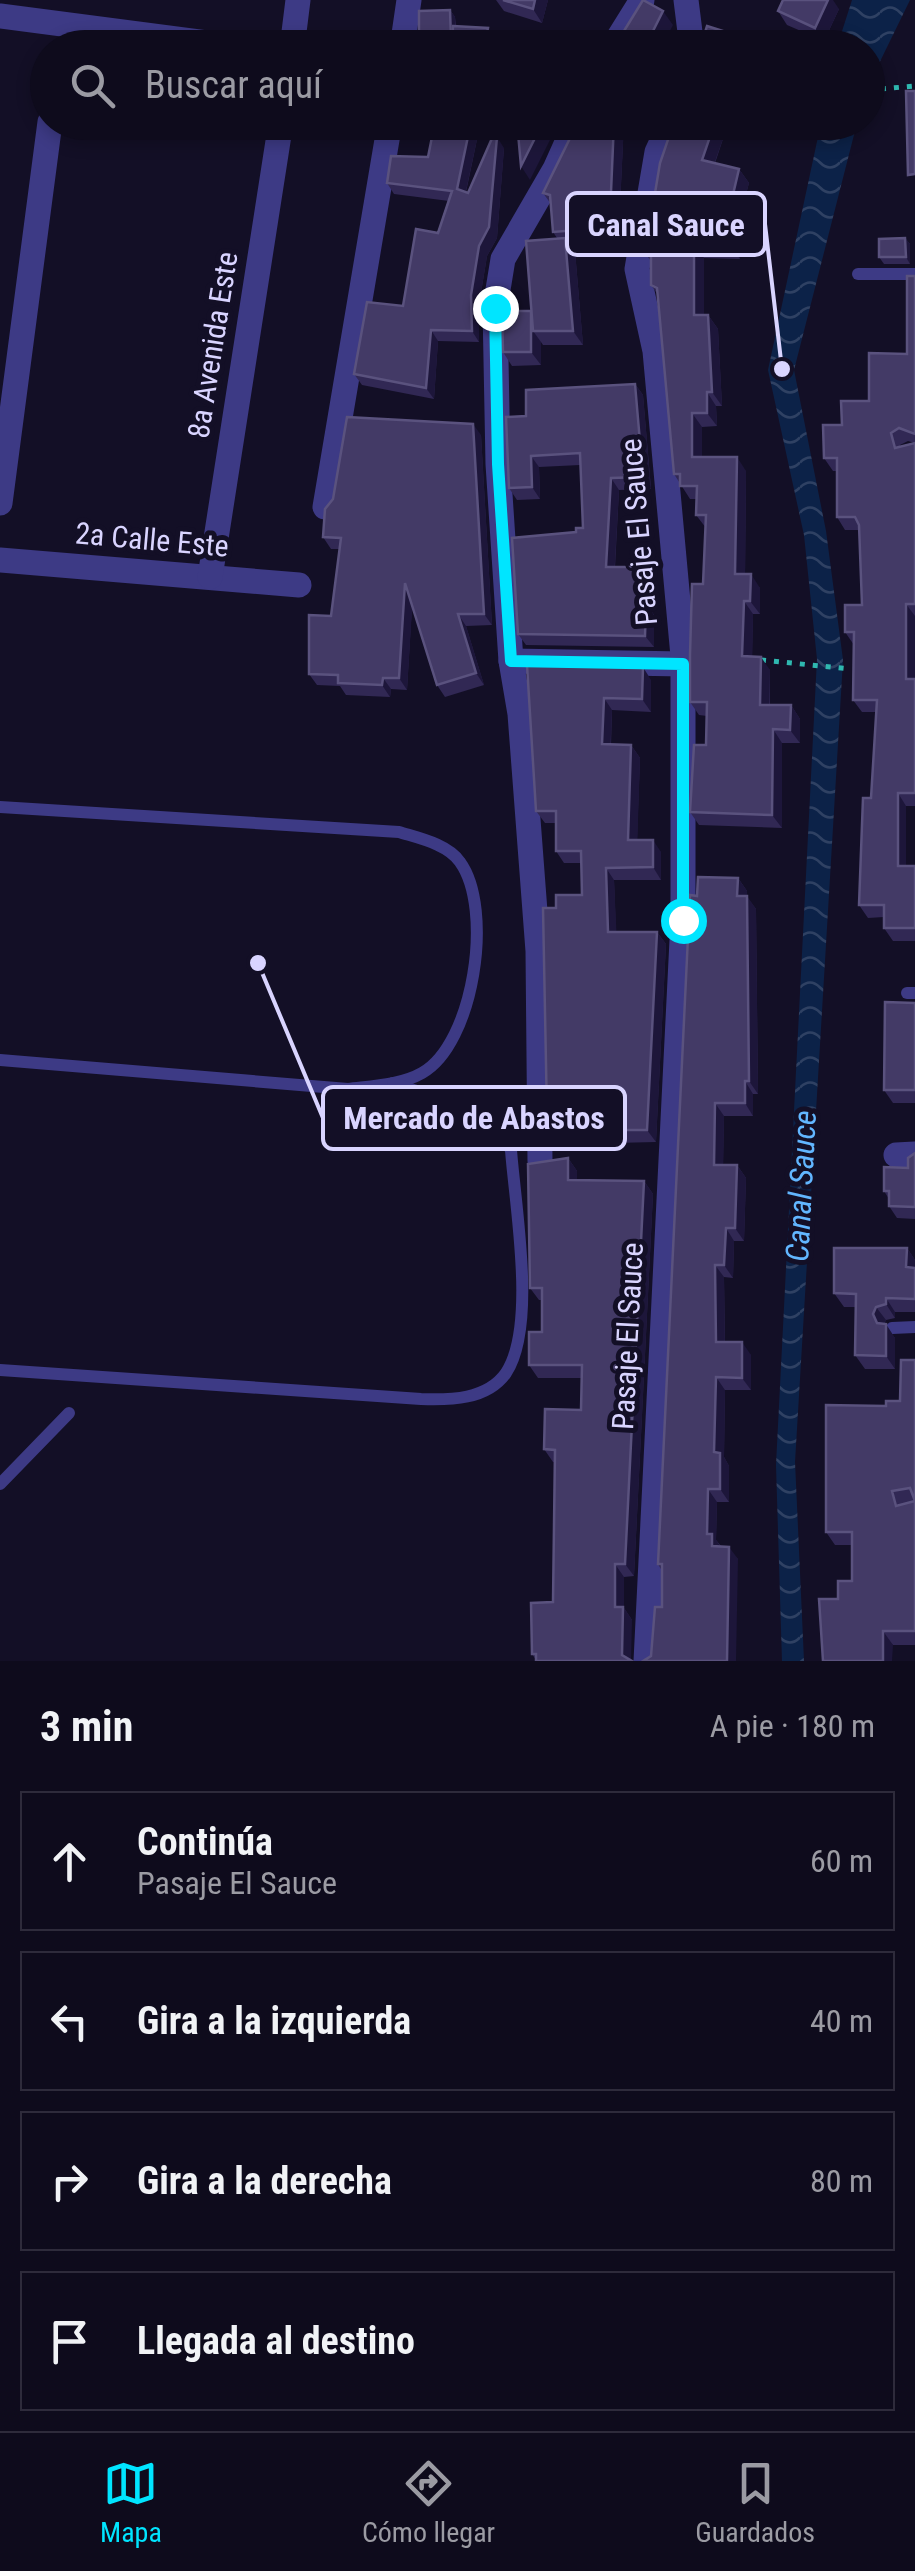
<!DOCTYPE html>
<html lang="es">
<meta charset="utf-8">
<style>
:root{--surface:#0e0b1c;--page:#171425;--text:#f1f3f6;--muted:#9b9ba3;--line:#2e2b3b;--accent:#00e5ff}
body{margin:0;font-family:"Roboto Condensed",sans-serif;background:var(--page);color:var(--text)}
.stop{position:absolute;width:30px;height:30px;margin:-22px;border:8px solid #00e5ff;border-radius:50%;background:#fff}
.stop.end{background:#00e5ff;border-color:#fff;box-shadow:0 2px 10px #0008}
.list{margin:0;padding:0;list-style:none}
h2{display:flex;justify-content:space-between;align-items:center;height:130px;margin:0;padding:0 40px;font-size:42px}
h2 small{font-size:32px;font-weight:400;color:var(--muted)}
.list li{display:grid;grid-template-columns:65px 1fr auto;gap:30px;align-items:center;box-sizing:border-box;height:140px;margin:0 20px 20px;padding:0 20px;border:2px solid var(--line);border-radius:0px}
.list b{display:block;font-size:38px;white-space:nowrap}
.list p{margin:0;font-size:32px;white-space:nowrap;color:var(--muted)}
.list em{font-size:32px;font-style:normal;color:var(--muted)}
.icon{flex:none;width:55px;height:55px;fill:none;stroke:currentColor;stroke-width:2;stroke-linecap:round;stroke-linejoin:round}
.map{position:relative;flex:none;width:915px;height:1661px;overflow:hidden}
.search{position:absolute;background:var(--surface);box-shadow:0 5px 15px #0003;left:30px;right:30px;top:30px;height:110px;display:flex;align-items:center;gap:25px;box-sizing:border-box;padding:0 35px;border-radius:55px;color:var(--muted);font-size:38px}
.sheet{height:770px;background:var(--surface)}
nav{display:flex;justify-content:space-around;align-items:center;box-sizing:border-box;height:140px;border-top:2px solid var(--line);background:var(--surface);font-size:28px;color:var(--muted)}
nav a{display:grid;justify-items:center;gap:5px}
nav .on{color:var(--accent)}
.map>svg:first-child{display:block}
.water{fill:url(#water-waves)}
.lines{fill:none;stroke-linecap:round;stroke-linejoin:round}
.path{stroke:#2fb8b0;stroke-width:5;stroke-dasharray:5 8;stroke-linecap:butt}
.lane{stroke:#3d3a85;stroke-width:12}
.street{stroke:#3d3a85;stroke-width:25}
.wall{fill:#312854;fill-rule:evenodd}
.shaded-wall{fill:#1d163a}
.building{fill:#433a66;stroke:#5a527e;stroke-width:2.5;fill-rule:evenodd}
.route{stroke:#00e5ff;stroke-width:12}
.labels{text-anchor:middle;stroke-width:10;stroke-linejoin:round;paint-order:stroke}
.street-label{font-size:30px;fill:#d9d4ff;stroke:#130f26}
.water-label{font-size:32px;font-style:italic;fill:#62b6ff;stroke:#130f26}
.leader{fill:none;stroke:#d9d4ff;stroke-width:4}
.callout-dot{fill:#d9d4ff;stroke:#130f26;stroke-width:4}
.callout{fill:#130f26;stroke:#d9d4ff;stroke-width:4}
.callout-label{font-size:32px;text-anchor:middle;font-weight:bold;fill:#d9d4ff}
</style>
<div class="map">
<svg width="915" height="1661" viewBox="0 0 915 1661">
<defs>
<pattern id="water-waves" width="16" height="10" patternUnits="userSpaceOnUse" patternTransform="scale(2.5)"><rect width="16" height="10" fill="#0c2248"/><path d="M0 5q4-4 8 0t8 0" fill="none" stroke="#2f4163"/></pattern>
</defs>
<rect width="100%" height="100%" fill="#130f26"/>
<!-- water -->
<g class="water">
<path d="M 852,0 L 910,0 L 868,86 L 868,48 L 837,47 Z"/>
<path d="M 821,123 L 857,123 L 794,370 L 826,531 L 843,660 L 795,1462 L 804,1661 L 782,1661 L 776,1465 L 817,659 L 804,535 L 768,370 Z"/>
</g>
<g class="lines">
<!-- path -->
<g class="path">
<path d="M 868,90 L 915,86"/>
<path d="M 761,660 L 851,669"/>
</g>
<!-- lane -->
<g class="lane">
<path d="M 858,274 L 915,274"/>
<path d="M 0,807 L 399,832 C 418,838 448,844 460,862 C 494,909 474,1044 422,1073 C 401,1085 372,1086 348,1089 L 0,1060"/>
<path d="M 907,993 L 915,993"/>
<path d="M 892,1328 L 915,1327"/>
<path d="M 0,1370 L 421,1399 C 450,1400 487,1400 506,1373 C 537,1326 515,1206 511,1150 C 487,1110 436,1098 393,1083"/>
<path d="M 0,1484 L 69,1413"/>
</g>
<!-- street -->
<g class="street">
<path d="M 686,0 L 692,48"/>
<path d="M 0,16 L 245,48"/>
<path d="M 292,48 L 298,0"/>
<path d="M 402,48 L 409,0"/>
<path d="M 612,48 L 642,0"/>
<path d="M 0,503 L 50,122"/>
<path d="M 325,507 L 390,122"/>
<path d="M 0,560 L 299,585"/>
<path d="M 210,577 L 281,122"/>
<path d="M 511,661 L 683,664"/>
<path d="M 896,1155 L 915,1154"/>
<path d="M 540,1161 L 538,951 L 520,714 L 511,661 L 498,464 L 495,308 L 503,259 L 555,169 L 576,122"/>
<path d="M 646,1661 L 683,920 L 683,656 L 655,351 L 637,269 L 657,152 L 671,122"/>
</g>
</g>
<!-- wall -->
<g class="wall">
<path d="M 496,0 L 548,0 L 542,23 L 504,11 Z"/>
<path d="M 839,9 L 824,41 L 787,25 L 778,11 Z"/>
<path d="M 450,10 L 455,17 L 456,26 L 488,28 L 498,42 L 424,46 L 419,39 Z"/>
<path d="M 435,122 L 474,122 L 479,130 L 466,192 L 468,193 L 504,148 L 497,238 L 487,256 L 479,305 L 479,342 L 438,341 L 434,399 L 362,385 L 354,374 L 403,306 L 438,233 L 449,201 L 394,194 L 387,183 L 428,157 Z"/>
<path d="M 578,122 L 624,122 L 620,206 L 609,205 L 613,242 L 570,245 L 575,251 L 583,345 L 543,345 L 541,342 L 541,365 L 512,366 L 503,352 L 531,311 L 557,238 L 553,232 L 551,204 L 543,193 Z"/>
<path d="M 627,122 L 654,122 L 648,134 Z"/>
<path d="M 674,122 L 763,122 L 758,140 L 726,130 L 715,163 L 739,169 L 749,183 L 740,216 L 740,259 L 704,258 L 704,315 L 708,315 L 718,329 L 722,406 L 716,406 L 717,426 L 702,427 L 702,457 L 746,471 L 745,574 L 760,588 L 760,614 L 753,614 L 752,657 L 770,670 L 770,705 L 791,705 L 800,719 L 800,743 L 782,743 L 782,828 L 699,825 L 690,812 L 706,745 L 707,716 L 699,715 L 690,702 L 703,584 L 706,528 L 696,515 L 696,499 L 690,499 L 674,474 L 658,295 L 651,285 L 651,261 L 645,253 Z"/>
<path d="M 905,238 L 910,244 L 910,264 L 884,264 L 879,257 Z"/>
<path d="M 915,276 L 915,806 L 906,806 L 906,866 L 915,866 L 915,941 L 893,941 L 884,928 L 884,917 L 868,918 L 859,905 L 871,798 L 876,712 L 862,712 L 853,700 L 854,645 L 845,632 L 862,605 L 859,530 L 845,530 L 837,517 L 837,471 L 833,471 L 824,458 L 842,425 L 869,401 L 907,354 ZM 908,441 L 915,443 L 900,446 L 900,445 Z"/>
<path d="M 635,384 L 643,395 L 651,489 L 619,490 L 615,567 L 646,578 L 646,603 L 654,615 L 654,647 L 526,645 L 518,634 L 576,532 L 583,528 L 580,465 L 539,467 L 540,499 L 517,500 L 509,488 L 526,416 Z"/>
<path d="M 481,435 L 492,625 L 466,626 L 484,685 L 445,697 L 437,685 L 412,606 L 407,690 L 391,689 L 390,697 L 346,695 L 340,686 L 317,685 L 309,674 L 331,616 L 339,549 L 331,549 L 323,537 Z"/>
<path d="M 527,665 L 651,680 L 651,712 L 612,710 L 611,745 L 631,745 L 640,758 L 637,840 L 661,852 L 661,880 L 614,880 L 616,932 L 657,932 L 666,944 L 656,1142 L 614,1143 L 605,1128 L 556,1128 L 547,1116 L 556,908 L 582,895 L 581,863 L 564,863 L 556,851 L 556,823 L 545,823 L 536,811 Z"/>
<path d="M 738,878 L 747,891 L 746,896 L 756,909 L 758,1094 L 753,1094 L 753,1116 L 724,1116 L 723,1165 L 737,1165 L 746,1178 L 744,1241 L 734,1241 L 733,1278 L 724,1277 L 725,1342 L 751,1355 L 751,1390 L 725,1390 L 724,1457 L 729,1466 L 729,1502 L 717,1502 L 716,1540 L 721,1546 L 738,1559 L 651,1656 L 662,1607 L 662,1571 L 658,1564 L 697,896 Z"/>
<path d="M 915,1003 L 915,1103 L 893,1103 L 884,1090 Z"/>
<path d="M 915,1153 L 915,1219 L 897,1218 L 889,1206 L 889,1199 L 884,1191 L 908,1168 Z"/>
<path d="M 568,1158 L 577,1171 L 577,1180 L 644,1181 L 653,1194 L 634,1576 L 624,1577 L 624,1608 L 632,1620 L 536,1660 L 532,1654 L 553,1602 L 555,1462 L 553,1462 L 544,1449 L 581,1410 L 582,1378 L 538,1378 L 529,1365 L 542,1332 L 542,1300 L 539,1300 L 530,1288 Z"/>
<path d="M 907,1248 L 915,1260 L 915,1312 L 895,1312 L 895,1318 L 886,1320 L 884,1324 L 895,1338 L 895,1369 L 865,1369 L 855,1355 L 856,1307 L 844,1307 L 834,1293 Z"/>
<path d="M 915,1360 L 915,1645 L 893,1645 L 838,1599 L 852,1581 L 852,1545 L 835,1545 L 826,1532 L 886,1406 L 900,1401 Z"/>
</g>
<!-- shaded-wall -->
<g class="shaded-wall">
<path d="M 535,0 L 548,0 L 542,23 L 533,9 Z"/>
<path d="M 828,0 L 833,0 L 839,9 L 824,41 L 815,28 Z"/>
<path d="M 450,10 L 455,17 L 456,45 L 451,39 Z"/>
<path d="M 663,11 L 673,25 L 661,48 L 649,39 Z"/>
<path d="M 488,28 L 498,42 L 496,48 L 484,48 Z"/>
<path d="M 471,122 L 474,122 L 479,130 L 464,200 L 457,189 Z"/>
<path d="M 543,122 L 559,122 L 530,180 L 521,166 Z"/>
<path d="M 614,122 L 624,122 L 620,206 L 611,192 Z"/>
<path d="M 640,122 L 654,122 L 648,134 Z"/>
<path d="M 715,122 L 721,122 L 726,130 L 711,173 L 702,160 Z"/>
<path d="M 749,122 L 763,122 L 758,140 L 748,126 Z"/>
<path d="M 497,137 L 504,148 L 497,238 L 487,256 L 479,305 L 479,342 L 472,331 L 471,295 Z"/>
<path d="M 739,169 L 749,183 L 740,216 L 740,259 L 730,245 L 731,203 Z"/>
<path d="M 600,192 L 609,205 L 613,242 L 603,228 Z"/>
<path d="M 565,238 L 575,251 L 583,345 L 573,331 Z"/>
<path d="M 905,238 L 910,244 L 910,264 L 906,257 Z"/>
<path d="M 694,245 L 704,258 L 704,329 L 694,315 Z"/>
<path d="M 531,311 L 533,331 L 541,342 L 541,365 L 531,352 Z"/>
<path d="M 708,315 L 718,329 L 722,406 L 712,392 Z"/>
<path d="M 431,330 L 438,341 L 434,399 L 426,388 Z"/>
<path d="M 635,384 L 643,395 L 651,489 L 643,477 Z"/>
<path d="M 707,392 L 716,406 L 717,426 L 707,413 Z"/>
<path d="M 692,413 L 702,427 L 702,470 L 692,457 Z"/>
<path d="M 473,424 L 481,435 L 492,625 L 484,614 Z"/>
<path d="M 531,456 L 539,467 L 540,499 L 532,487 Z"/>
<path d="M 737,457 L 746,471 L 745,587 L 735,574 Z"/>
<path d="M 611,478 L 619,490 L 614,579 L 606,567 Z"/>
<path d="M 638,567 L 646,578 L 646,611 L 646,603 L 654,615 L 654,647 L 645,636 L 638,603 Z"/>
<path d="M 751,574 L 760,588 L 760,614 L 750,601 Z"/>
<path d="M 405,583 L 413,594 L 407,690 L 399,678 Z"/>
<path d="M 744,601 L 753,614 L 752,670 L 742,656 Z"/>
<path d="M 906,604 L 915,616 L 915,691 L 906,679 Z"/>
<path d="M 458,614 L 466,626 L 484,685 L 476,673 Z"/>
<path d="M 761,657 L 770,670 L 769,718 L 760,705 Z"/>
<path d="M 643,667 L 651,680 L 651,712 L 642,699 Z"/>
<path d="M 383,678 L 391,689 L 390,697 L 382,685 Z"/>
<path d="M 604,698 L 612,710 L 610,757 L 602,744 Z"/>
<path d="M 791,705 L 800,719 L 800,743 L 790,730 Z"/>
<path d="M 773,729 L 782,743 L 782,828 L 772,815 Z"/>
<path d="M 631,745 L 640,758 L 637,852 L 628,840 Z"/>
<path d="M 898,793 L 906,806 L 906,879 L 898,866 Z"/>
<path d="M 653,840 L 661,852 L 661,880 L 653,867 Z"/>
<path d="M 606,868 L 614,880 L 617,944 L 608,932 Z"/>
<path d="M 738,878 L 747,891 L 746,909 L 737,896 Z"/>
<path d="M 747,896 L 756,909 L 758,1094 L 749,1081 Z"/>
<path d="M 657,932 L 666,944 L 656,1142 L 647,1130 Z"/>
<path d="M 745,1081 L 753,1094 L 753,1116 L 745,1103 Z"/>
<path d="M 715,1103 L 724,1116 L 723,1177 L 714,1165 Z"/>
<path d="M 568,1158 L 577,1171 L 577,1193 L 568,1180 Z"/>
<path d="M 737,1165 L 746,1178 L 744,1241 L 735,1228 Z"/>
<path d="M 644,1181 L 653,1194 L 634,1576 L 625,1564 Z"/>
<path d="M 726,1228 L 734,1241 L 733,1278 L 724,1265 Z"/>
<path d="M 907,1248 L 915,1260 L 915,1280 L 906,1267 Z"/>
<path d="M 715,1265 L 724,1277 L 725,1355 L 716,1342 Z"/>
<path d="M 886,1298 L 895,1312 L 895,1318 L 886,1304 Z"/>
<path d="M 876,1307 L 886,1320 L 882,1327 L 886,1324 L 895,1338 L 895,1369 L 886,1356 L 877,1323 L 873,1314 Z"/>
<path d="M 742,1342 L 751,1355 L 751,1390 L 742,1378 Z"/>
<path d="M 716,1377 L 725,1390 L 724,1457 L 729,1466 L 729,1502 L 720,1489 L 714,1452 Z"/>
<path d="M 708,1489 L 717,1502 L 716,1540 L 721,1547 L 712,1546 L 707,1534 Z"/>
<path d="M 729,1547 L 738,1559 L 736,1661 L 727,1661 Z"/>
<path d="M 615,1564 L 624,1577 L 624,1608 L 632,1620 L 631,1661 L 622,1655 L 615,1607 Z"/>
<path d="M 883,1631 L 893,1645 L 892,1661 L 883,1661 Z"/>
</g>
<!-- building -->
<g class="building">
<path d="M 503,0 L 535,0 L 533,9 Z"/>
<path d="M 643,0 L 663,11 L 649,39 L 666,48 L 610,48 L 616,44 Z"/>
<path d="M 783,0 L 828,0 L 815,28 L 778,11 Z"/>
<path d="M 450,10 L 451,39 L 419,39 L 419,11 Z"/>
<path d="M 453,26 L 488,28 L 484,48 L 452,48 Z"/>
<path d="M 707,26 L 758,42 L 756,48 L 700,48 Z"/>
<path d="M 540,37 L 573,48 L 537,48 Z"/>
<path d="M 906,91 L 915,91 L 915,174 L 908,175 Z"/>
<path d="M 435,122 L 471,122 L 457,189 L 468,193 L 493,136 L 497,137 L 489,227 L 479,246 L 471,295 L 472,331 L 431,330 L 426,388 L 354,374 L 367,302 L 403,306 L 416,229 L 438,233 L 452,191 L 387,183 L 391,156 L 428,157 Z"/>
<path d="M 517,122 L 543,122 L 521,166 Z"/>
<path d="M 578,122 L 614,122 L 611,192 L 600,192 L 603,228 L 553,232 L 550,195 L 543,193 Z"/>
<path d="M 674,122 L 715,122 L 702,160 L 739,169 L 731,203 L 730,245 L 694,245 L 694,315 L 708,315 L 712,392 L 707,392 L 707,413 L 692,413 L 692,457 L 737,457 L 735,574 L 751,574 L 750,601 L 744,601 L 742,656 L 761,657 L 760,705 L 791,705 L 790,730 L 773,729 L 772,815 L 690,812 L 694,745 L 706,745 L 707,702 L 690,702 L 690,655 L 692,584 L 703,584 L 706,515 L 696,515 L 697,486 L 680,486 L 680,474 L 674,474 L 657,288 L 651,285 L 651,253 L 645,253 L 660,163 Z"/>
<path d="M 565,238 L 573,331 L 533,331 L 526,241 Z"/>
<path d="M 905,238 L 906,257 L 879,257 L 879,239 Z"/>
<path d="M 907,276 L 915,276 L 915,434 L 899,428 L 891,433 L 895,448 L 915,443 L 915,604 L 906,604 L 906,679 L 915,679 L 915,793 L 898,793 L 898,866 L 915,866 L 915,928 L 884,928 L 884,905 L 859,905 L 863,798 L 871,798 L 877,700 L 853,700 L 854,632 L 845,632 L 845,605 L 862,605 L 859,525 L 855,517 L 837,517 L 837,458 L 824,458 L 823,425 L 842,425 L 841,401 L 869,401 L 869,353 L 907,354 Z"/>
<path d="M 502,311 L 531,311 L 531,352 L 503,352 Z"/>
<path d="M 635,384 L 643,477 L 611,478 L 606,567 L 638,567 L 638,603 L 646,603 L 645,636 L 518,634 L 512,538 L 576,532 L 576,528 L 583,528 L 580,453 L 531,456 L 532,487 L 509,488 L 506,417 L 526,416 L 526,390 Z"/>
<path d="M 347,417 L 473,424 L 484,614 L 458,614 L 476,673 L 437,685 L 405,583 L 399,678 L 383,678 L 382,685 L 338,683 L 338,675 L 309,674 L 309,615 L 331,616 L 341,538 L 323,537 L 325,509 L 333,499 Z"/>
<path d="M 527,665 L 643,667 L 642,699 L 604,698 L 602,744 L 631,745 L 628,840 L 653,840 L 653,867 L 606,868 L 608,932 L 657,932 L 647,1130 L 605,1130 L 605,1116 L 547,1116 L 543,908 L 556,908 L 556,895 L 582,895 L 581,851 L 556,851 L 556,811 L 536,811 Z"/>
<path d="M 698,877 L 738,878 L 737,896 L 747,896 L 749,1081 L 745,1081 L 745,1103 L 715,1103 L 714,1165 L 737,1165 L 735,1228 L 726,1228 L 724,1265 L 715,1265 L 716,1342 L 742,1342 L 742,1378 L 716,1377 L 714,1452 L 720,1453 L 720,1489 L 708,1489 L 707,1534 L 712,1534 L 712,1546 L 729,1547 L 727,1661 L 643,1661 L 651,1656 L 655,1607 L 662,1607 L 662,1564 L 658,1564 L 690,895 L 697,896 Z"/>
<path d="M 885,1002 L 915,1003 L 915,1090 L 884,1090 Z"/>
<path d="M 915,1153 L 915,1207 L 889,1206 L 889,1191 L 884,1191 L 884,1167 L 908,1168 L 908,1158 Z"/>
<path d="M 568,1158 L 568,1180 L 644,1181 L 625,1564 L 615,1564 L 615,1607 L 623,1607 L 622,1655 L 632,1661 L 536,1661 L 536,1654 L 532,1654 L 531,1603 L 553,1602 L 555,1450 L 544,1449 L 545,1409 L 581,1410 L 582,1365 L 529,1365 L 529,1332 L 542,1332 L 542,1288 L 530,1288 L 528,1164 Z"/>
<path d="M 834,1248 L 907,1248 L 906,1267 L 915,1268 L 915,1299 L 886,1298 L 886,1304 L 876,1307 L 873,1314 L 877,1323 L 886,1324 L 886,1356 L 855,1355 L 856,1294 L 834,1293 Z"/>
<path d="M 901,1360 L 915,1360 L 915,1631 L 883,1631 L 883,1661 L 823,1661 L 819,1599 L 838,1599 L 838,1581 L 852,1581 L 852,1532 L 826,1532 L 826,1405 L 886,1406 L 886,1401 L 900,1401 ZM 910,1488 L 915,1501 L 896,1506 L 892,1491 Z"/>
</g>
<g class="lines">
<!-- route -->
<path class="route" d="M 495,308 L 498,464 L 511,661 L 683,664 L 683,920"/>
</g>
<g class="labels">
<!-- street labels -->
<g class="street-label">
<text transform="translate(213 345) rotate(-81)" y="10">8a Avenida Este</text>
<text transform="translate(639 532) rotate(-95)" y="10">Pasaje El Sauce</text>
<text transform="translate(152 540) rotate(5)" y="10">2a Calle Este</text>
<text transform="translate(628 1336) rotate(-87)" y="10">Pasaje El Sauce</text>
</g>
<!-- water labels -->
<g class="water-label">
<text transform="translate(801 1186) rotate(-87)" y="11">Canal Sauce</text>
</g>
</g>
<!-- callouts -->
<path class="leader" d="M782 369L765 224M258 963L323 1118"/>
<g class="callout-dot">
<circle cx="782" cy="369" r="10"/>
<circle cx="258" cy="963" r="10"/>
</g>
<g class="callout">
<rect x="567" y="193" width="198" height="62" rx="10"/>
<rect x="323" y="1087" width="302" height="62" rx="10"/>
</g>
<g class="callout-label">
<text x="666" y="236">Canal Sauce</text>
<text x="474" y="1129">Mercado de Abastos</text>
</g>
</svg>
<div class="stop" style="left:683px;top:920px"></div>
<div class="stop end" style="left:495px;top:308px"></div>
<div class="search"><svg class="icon" aria-label="search" viewBox="0 0 24 24"><circle cx="10" cy="10" r="6"/><path d="M15 15l6 6"/></svg>Buscar aquí</div>
</div>
<section class="sheet">
<h2>3 min<small>A pie · 180 m</small></h2>
<ul class="list">
<li><svg class="icon" aria-label="ahead" viewBox="0 0 24 24"><path d="M12 20V5M6 11l6-6 6 6"/></svg><div><b>Continúa</b><p>Pasaje El Sauce</p></div><em>60 m</em></li>
<li><svg class="icon" aria-label="left" viewBox="0 0 24 24"><path d="M17 20v-9H6M10 6l-5 5 5 5"/></svg><div><b>Gira a la izquierda</b></div><em>40 m</em></li>
<li><svg class="icon" aria-label="right" viewBox="0 0 24 24"><path d="M7 20v-9h11M14 6l5 5-5 5"/></svg><div><b>Gira a la derecha</b></div><em>80 m</em></li>
<li><svg class="icon" aria-label="arrive" viewBox="0 0 24 24"><path d="M6 21V4h12l-3 4 3 4H6"/></svg><div><b>Llegada al destino</b></div></li>
</ul>
</section>
<nav>
<a class="on"><svg class="icon" aria-label="map" viewBox="0 0 24 24"><path d="M3 6l6-2 6 2 6-2v14l-6 2-6-2-6 2zM9 4v14M15 6v14"/></svg>Mapa</a>
<a><svg class="icon" aria-label="directions" viewBox="0 0 24 24"><path d="M12 3l9 9-9 9-9-9zM9 14v-3h6M13 9l2 2-2 2"/></svg>Cómo llegar</a>
<a><svg class="icon" aria-label="saved" viewBox="0 0 24 24"><path d="M7 4h10v16l-5-4-5 4z"/></svg>Guardados</a>
</nav>
